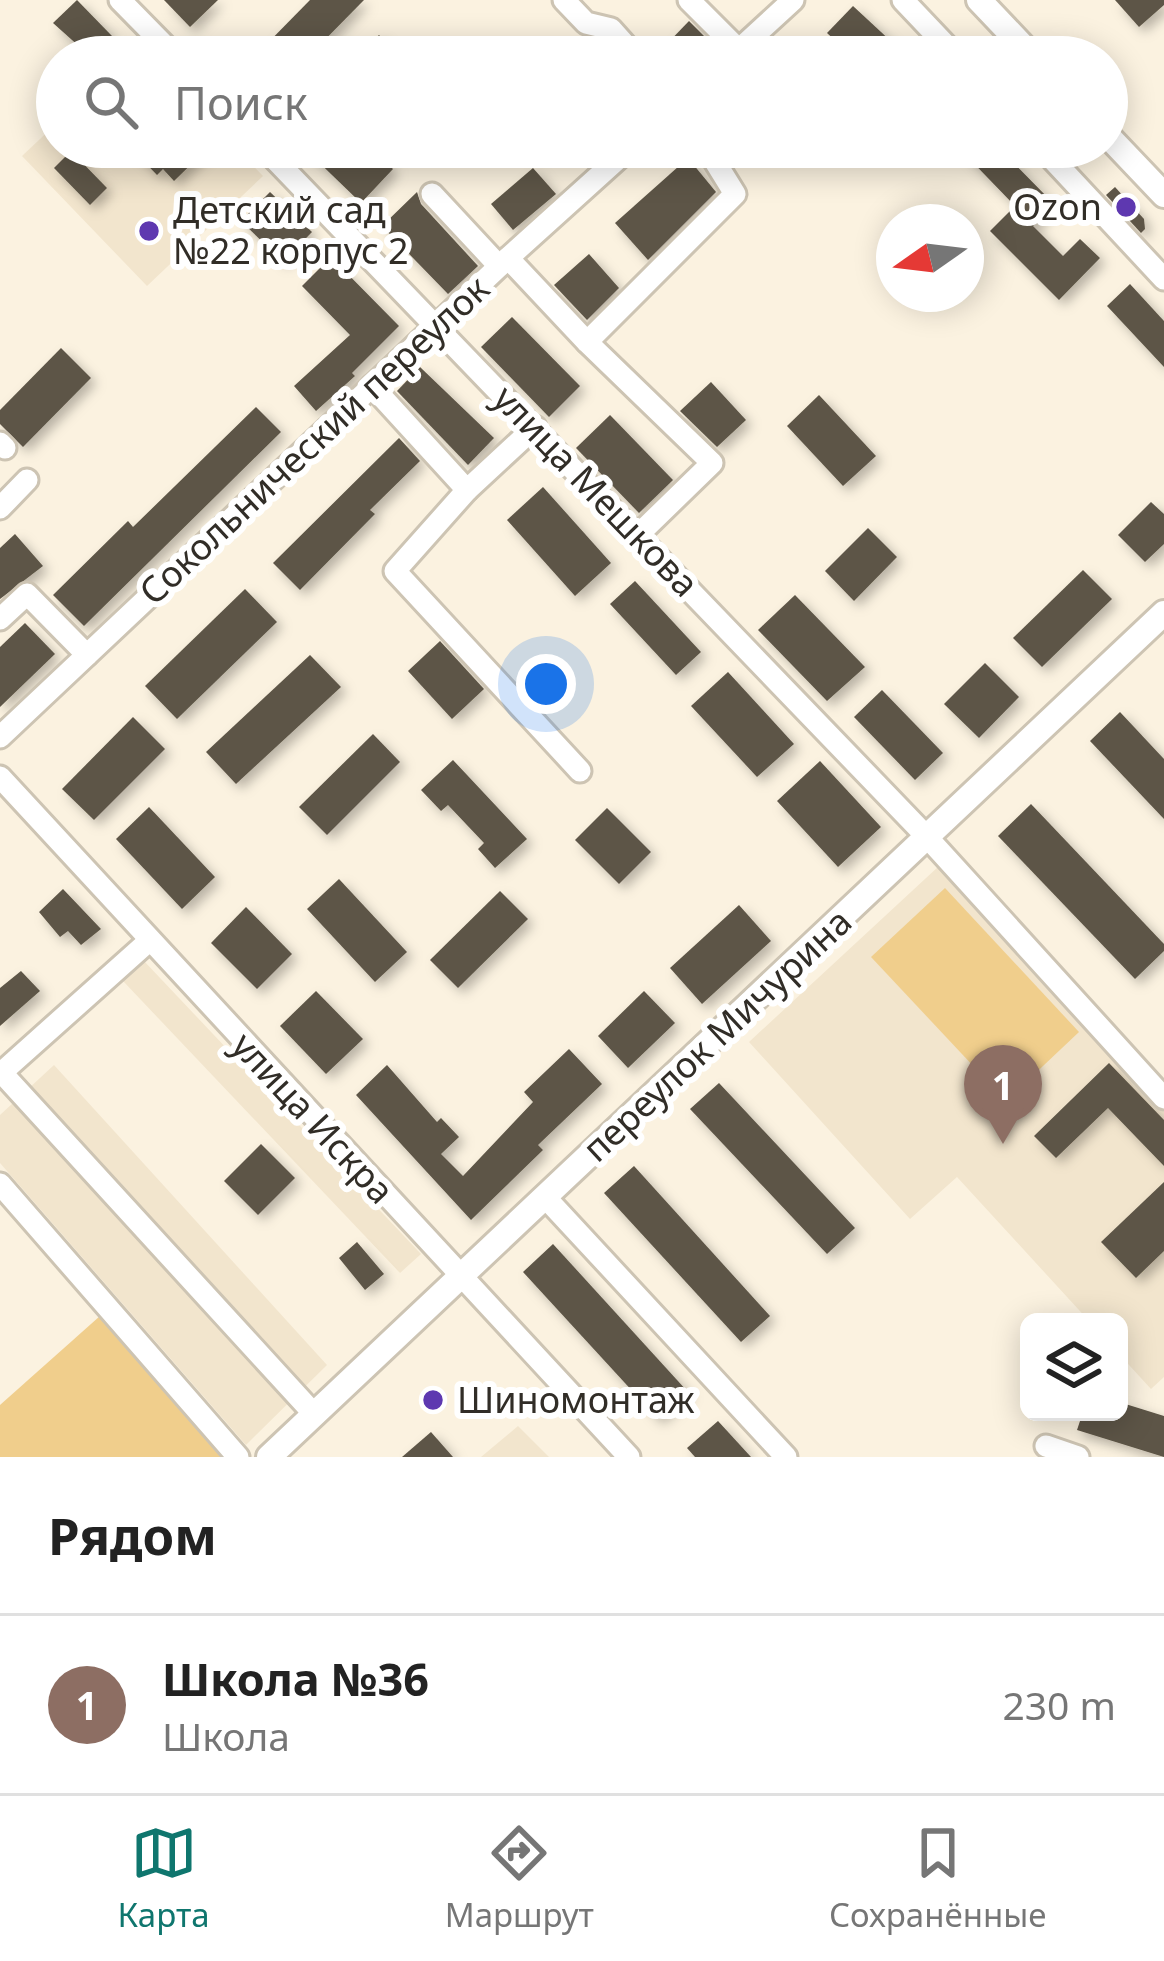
<!DOCTYPE html>
<html lang="ru">
<meta charset="utf-8">
<style>
:root{--surface:#fff;--page:#f6f6f6;--text:#222;--muted:#767676;--line:#e0e0e0;--accent:#0f766e}
body{margin:0;font-family:"Noto Sans",sans-serif;background:var(--page);color:var(--text)}
.controls{position:absolute;right:36px;bottom:36px;display:grid;overflow:hidden;border-radius:18px;box-shadow:0 6px 30px #0003}
.controls button{width:108px;height:108px;display:grid;place-items:center;padding:0;border:0;border-bottom:3px solid var(--line);background:var(--surface);color:var(--text);font:60px sans-serif}
.compass{position:absolute;left:876px;top:204px;width:108px;height:108px;border-radius:50%;background:var(--surface);box-shadow:0 6px 30px #0003;rotate:256deg}
.you{position:absolute;left:546px;top:684px;width:42px;height:42px;margin:-30px;border:9px solid #fff;border-radius:50%;background:#1a73e8;box-shadow:0 0 0 18px #1a73e833}
.badge{display:grid;place-items:center;width:78px;height:78px;border-radius:50%;background:var(--accent);color:#fff;font-size:39px;font-weight:700}
.pin{position:absolute;translate:-50% -99px;filter:drop-shadow(0 3px 6px #0008)}
.pin::after{content:'';position:absolute;top:63px;width:42px;height:36px;background:inherit;clip-path:polygon(0 0,100% 0,50% 100%)}
.list{margin:0;padding:0;list-style:none}
h2{display:flex;justify-content:space-between;align-items:center;height:156px;margin:0;padding:0 48px;font-size:51px}
h2 small{font-size:39px;font-weight:400;color:var(--muted)}
.list li{display:grid;grid-template-columns:78px 1fr auto;gap:36px;align-items:center;box-sizing:border-box;height:180px;padding:0 48px;border-top:3px solid var(--line)}
.list b{display:block;font-size:45px;white-space:nowrap}
.list p{margin:0;font-size:39px;white-space:nowrap;color:var(--muted)}
.list em{font-size:39px;font-style:normal;color:var(--muted)}
.icon{flex:none;width:66px;height:66px;fill:none;stroke:currentColor;stroke-width:2;stroke-linecap:round;stroke-linejoin:round}
.map{position:relative;flex:none;width:1164px;height:1457px;overflow:hidden}
.search{position:absolute;background:var(--surface);box-shadow:0 6px 30px #0003;left:36px;right:36px;top:36px;height:132px;display:flex;align-items:center;gap:30px;box-sizing:border-box;padding:0 42px;border-radius:66px;color:var(--muted);font-size:45px}
.sheet{height:336px;background:var(--surface)}
nav{display:flex;justify-content:space-around;align-items:center;box-sizing:border-box;height:168px;border-top:3px solid var(--line);background:var(--surface);font-size:33px;color:var(--muted)}
nav a{display:grid;justify-items:center;gap:6px}
nav .on{color:var(--accent)}
.map>svg:first-child{display:block}
.built{fill:#f2e5cd}
.green{fill:#f0ce8c}
.building{fill:#5d5546;filter:url(#shadow)}
.lines{fill:none;stroke-linecap:round;stroke-linejoin:round}
.minor-casing{stroke:#cdc4b3;stroke-width:27}
.major-casing{stroke:#cdc4b3;stroke-width:30}
.minor{stroke:#fff;stroke-width:21}
.major{stroke:#fff;stroke-width:24}
.poi-dot{fill:#5e38b0;stroke:#fff;stroke-width:4.5}
.labels{text-anchor:middle;stroke-width:12;stroke-linejoin:round;paint-order:stroke}
.poi-label{font-size:36px;fill:#312d27;stroke:#fff;text-anchor:start}
.street-label{font-size:36px;fill:#312d27;stroke:#fff}
</style>
<div class="map">
<svg width="1164" height="1457" viewBox="0 0 1164 1457">
<defs>
<filter id="shadow"><feDropShadow dx="5.5" dy="5.5" stdDeviation="6" flood-color="#0004"/></filter>
</defs>
<rect width="100%" height="100%" fill="#fbf2e0"/>
<!-- built -->
<g class="built">
<path d="M 57,123 L 57,147 L 235,147 L 263,176 L 147,286 L 22,156 Z"/>
<path d="M 939,866 L 1164,1112 L 1164,1377 L 1151,1389 L 1119,1354 L 1119,1322 L 1090,1322 L 957,1177 L 910,1219 L 749,1042 Z"/>
<path d="M 144,961 L 421,1254 L 400,1273 L 123,981 Z"/>
<path d="M 54,1065 L 327,1365 L 246,1445 L 0,1163 L 0,1115 Z"/>
<path d="M 518,1426 L 549,1457 L 481,1457 Z"/>
</g>
<!-- green -->
<g class="green">
<path d="M 945,888 L 1079,1032 L 1006,1101 L 871,957 Z"/>
<path d="M 100,1316 L 229,1457 L 0,1457 L 0,1405 Z"/>
</g>
<!-- building -->
<g class="building">
<path d="M 77,0 L 112,36 L 91,57 L 53,23 Z"/>
<path d="M 164,0 L 218,0 L 190,27 Z"/>
<path d="M 310,0 L 364,0 L 308,57 L 254,57 Z"/>
<path d="M 1115,0 L 1164,0 L 1164,5 L 1139,27 Z"/>
<path d="M 853,6 L 908,57 L 853,57 L 827,33 Z"/>
<path d="M 689,21 L 713,45 L 702,57 L 669,57 L 661,50 Z"/>
<path d="M 379,35 L 400,57 L 356,57 Z"/>
<path d="M 130,147 L 209,147 L 174,181 L 163,169 L 157,175 Z"/>
<path d="M 303,147 L 370,147 L 393,169 L 361,203 Z"/>
<path d="M 958,147 L 998,147 L 1054,204 L 1033,226 L 1063,256 L 1080,239 L 1100,258 L 1059,300 L 990,231 L 1015,206 Z"/>
<path d="M 71,151 L 107,188 L 90,205 L 54,168 Z"/>
<path d="M 688,158 L 716,192 L 648,260 L 615,223 Z"/>
<path d="M 533,168 L 556,194 L 513,230 L 491,204 Z"/>
<path d="M 1115,187 L 1144,219 L 1145,229 L 1141,233 L 1106,195 Z"/>
<path d="M 270,192 L 312,232 L 283,262 L 241,221 Z"/>
<path d="M 417,192 L 421,204 L 478,266 L 448,294 L 382,226 Z"/>
<path d="M 589,254 L 619,288 L 587,320 L 554,285 Z"/>
<path d="M 331,257 L 399,326 L 352,373 L 355,376 L 316,411 L 294,386 L 350,335 L 302,286 Z"/>
<path d="M 1130,284 L 1164,321 L 1164,367 L 1107,306 Z"/>
<path d="M 512,317 L 580,386 L 549,417 L 481,347 Z"/>
<path d="M 61,348 L 91,378 L 23,447 L 0,424 L 0,410 Z"/>
<path d="M 420,367 L 494,438 L 468,465 L 397,391 Z"/>
<path d="M 711,382 L 746,420 L 717,447 L 680,411 Z"/>
<path d="M 819,395 L 876,456 L 843,486 L 787,426 Z"/>
<path d="M 256,407 L 281,432 L 84,626 L 53,595 L 128,521 L 133,527 Z"/>
<path d="M 610,415 L 673,480 L 639,513 L 576,448 Z"/>
<path d="M 399,438 L 420,461 L 370,510 L 375,514 L 300,590 L 273,563 Z"/>
<path d="M 543,487 L 611,563 L 575,596 L 507,520 Z"/>
<path d="M 1151,502 L 1164,514 L 1164,544 L 1145,562 L 1118,535 Z"/>
<path d="M 868,528 L 897,557 L 854,601 L 825,571 Z"/>
<path d="M 15,534 L 43,566 L 0,599 L 0,548 Z"/>
<path d="M 1083,570 L 1112,599 L 1042,667 L 1013,638 Z"/>
<path d="M 635,581 L 701,652 L 676,675 L 610,604 Z"/>
<path d="M 245,589 L 277,622 L 177,719 L 145,686 Z"/>
<path d="M 795,595 L 865,667 L 827,701 L 758,630 Z"/>
<path d="M 25,623 L 55,654 L 0,707 L 0,647 Z"/>
<path d="M 440,641 L 484,689 L 452,719 L 408,671 Z"/>
<path d="M 310,655 L 341,687 L 236,784 L 206,752 Z"/>
<path d="M 985,663 L 1019,697 L 979,738 L 944,704 Z"/>
<path d="M 728,672 L 794,744 L 757,777 L 691,706 Z"/>
<path d="M 882,690 L 943,753 L 915,780 L 854,717 Z"/>
<path d="M 1120,712 L 1164,759 L 1164,819 L 1090,741 Z"/>
<path d="M 133,717 L 165,749 L 94,820 L 62,789 Z"/>
<path d="M 373,734 L 400,762 L 327,835 L 299,807 Z"/>
<path d="M 453,760 L 527,839 L 495,868 L 478,849 L 484,843 L 448,805 L 441,811 L 421,790 Z"/>
<path d="M 820,761 L 881,827 L 838,867 L 777,801 Z"/>
<path d="M 1031,804 L 1164,944 L 1164,951 L 1135,979 L 998,836 Z"/>
<path d="M 149,807 L 215,877 L 182,909 L 116,839 Z"/>
<path d="M 607,808 L 651,852 L 619,884 L 575,840 Z"/>
<path d="M 339,879 L 407,952 L 375,982 L 307,909 Z"/>
<path d="M 63,889 L 101,929 L 81,945 L 68,931 L 60,937 L 39,912 Z"/>
<path d="M 500,891 L 528,919 L 458,988 L 430,960 Z"/>
<path d="M 739,905 L 771,941 L 702,1004 L 670,968 Z"/>
<path d="M 246,907 L 292,954 L 257,989 L 211,943 Z"/>
<path d="M 21,971 L 40,991 L 0,1026 L 0,988 Z"/>
<path d="M 316,991 L 363,1039 L 326,1074 L 280,1026 Z"/>
<path d="M 644,991 L 675,1023 L 628,1068 L 598,1036 Z"/>
<path d="M 569,1049 L 602,1084 L 538,1145 L 543,1150 L 471,1220 L 356,1095 L 387,1065 L 437,1122 L 441,1118 L 459,1137 L 441,1154 L 463,1176 L 533,1102 L 524,1092 Z"/>
<path d="M 1109,1063 L 1164,1120 L 1164,1166 L 1108,1108 L 1056,1158 L 1034,1136 Z"/>
<path d="M 719,1083 L 855,1228 L 827,1254 L 690,1109 Z"/>
<path d="M 261,1144 L 295,1178 L 258,1215 L 224,1181 Z"/>
<path d="M 634,1166 L 770,1316 L 741,1342 L 604,1193 Z"/>
<path d="M 1164,1182 L 1164,1251 L 1136,1278 L 1101,1242 Z"/>
<path d="M 357,1242 L 384,1274 L 365,1290 L 339,1258 Z"/>
<path d="M 553,1244 L 688,1392 L 658,1419 L 523,1272 Z"/>
<path d="M 1119,1402 L 1164,1416 L 1164,1457 L 1077,1430 L 1083,1412 L 1119,1412 Z"/>
<path d="M 718,1421 L 751,1457 L 695,1457 L 687,1448 Z"/>
<path d="M 431,1432 L 453,1457 L 402,1457 Z"/>
</g>
<g class="lines">
<!-- minor casing -->
<g class="minor-casing">
<g id="minor">
<path d="M 120,0 L 176,57"/>
<path d="M 564,0 L 586,23 L 611,29 L 636,57"/>
<path d="M 689,0 L 739,50"/>
<path d="M 903,0 L 957,57"/>
<path d="M 731,57 L 793,0"/>
<path d="M 263,147 L 927,837 L 1164,1098"/>
<path d="M 1041,147 L 1164,279"/>
<path d="M 432,194 L 499,266"/>
<path d="M 508,258 L 587,342 L 712,463 L 638,535"/>
<path d="M 587,342 L 735,194 L 706,147"/>
<path d="M 372,386 L 467,490 L 535,427"/>
<path d="M 0,443 L 5,448"/>
<path d="M 467,490 L 395,571 L 580,771"/>
<path d="M 0,508 L 27,480"/>
<path d="M 0,619 L 27,594 L 87,655"/>
<path d="M 0,737 L 508,258 L 631,147"/>
<path d="M 0,777 L 629,1457"/>
<path d="M 2,1073 L 314,1414"/>
<path d="M 0,1074 L 150,940"/>
<path d="M 0,1184 L 238,1457"/>
<path d="M 545,1197 L 786,1457"/>
<path d="M 1046,1446 L 1078,1457"/>
</g>
</g>
<!-- major casing -->
<g class="major-casing">
<g id="major">
<path d="M 979,0 L 1033,57"/>
<path d="M 1107,135 L 1164,195"/>
<path d="M 269,1457 L 1164,613"/>
</g>
</g>
<!-- minor -->
<use href="#minor" class="minor"/>
<!-- major -->
<use href="#major" class="major"/>
</g>
<!-- markers -->
<g class="poi-dot">
<circle cx="1126" cy="207" r="12"/>
<circle cx="149" cy="231" r="12"/>
<circle cx="433" cy="1400" r="12"/>
</g>
<g class="labels">
<!-- poi labels -->
<g class="poi-label">
<text x="1102" y="220" text-anchor="end">Ozon</text>
<text x="173" y="223">Детский сад<tspan x="173" dy="41">№22 корпус 2</tspan></text>
<text x="457" y="1413">Шиномонтаж</text>
</g>
<!-- street labels -->
<g class="street-label">
<text transform="translate(314 440) rotate(-43)" y="13">Сокольнический переулок</text>
<text transform="translate(596 491) rotate(46)" y="13">улица Мешкова</text>
<text transform="translate(717 1035) rotate(-43)" y="13">переулок Мичурина</text>
<text transform="translate(313 1118) rotate(47)" y="13">улица Искра</text>
</g>
</g>
</svg>
<div class="controls">
<button><svg class="icon" aria-label="layers" viewBox="0 0 24 24"><path d="M12 4l9 5-9 5-9-5zM3 14l9 5 9-5"/></svg></button>
</div>
<svg class="compass" viewBox="-18 -18 36 36"><path d="M0-13l5 13h-10z" fill="#e53935"/><path d="M0 13l5-13h-10z" fill="#767676"/></svg>
<div class="you"></div>
<div class="pin badge" style="left:1003px;top:1144px;background:#8d6e63">1</div>
<div class="search"><svg class="icon" aria-label="search" viewBox="0 0 24 24"><circle cx="10" cy="10" r="6"/><path d="M15 15l6 6"/></svg>Поиск</div>
</div>
<section class="sheet">
<h2>Рядом<small></small></h2>
<ul class="list">
<li><span class="badge" style="background:#8d6e63">1</span><div><b>Школа №36</b><p>Школа</p></div><em>230 m</em></li>
</ul>
</section>
<nav>
<a class="on"><svg class="icon" aria-label="map" viewBox="0 0 24 24"><path d="M3 6l6-2 6 2 6-2v14l-6 2-6-2-6 2zM9 4v14M15 6v14"/></svg>Карта</a>
<a><svg class="icon" aria-label="directions" viewBox="0 0 24 24"><path d="M12 3l9 9-9 9-9-9zM9 14v-3h6M13 9l2 2-2 2"/></svg>Маршрут</a>
<a><svg class="icon" aria-label="saved" viewBox="0 0 24 24"><path d="M7 4h10v16l-5-4-5 4z"/></svg>Сохранённые</a>
</nav>
